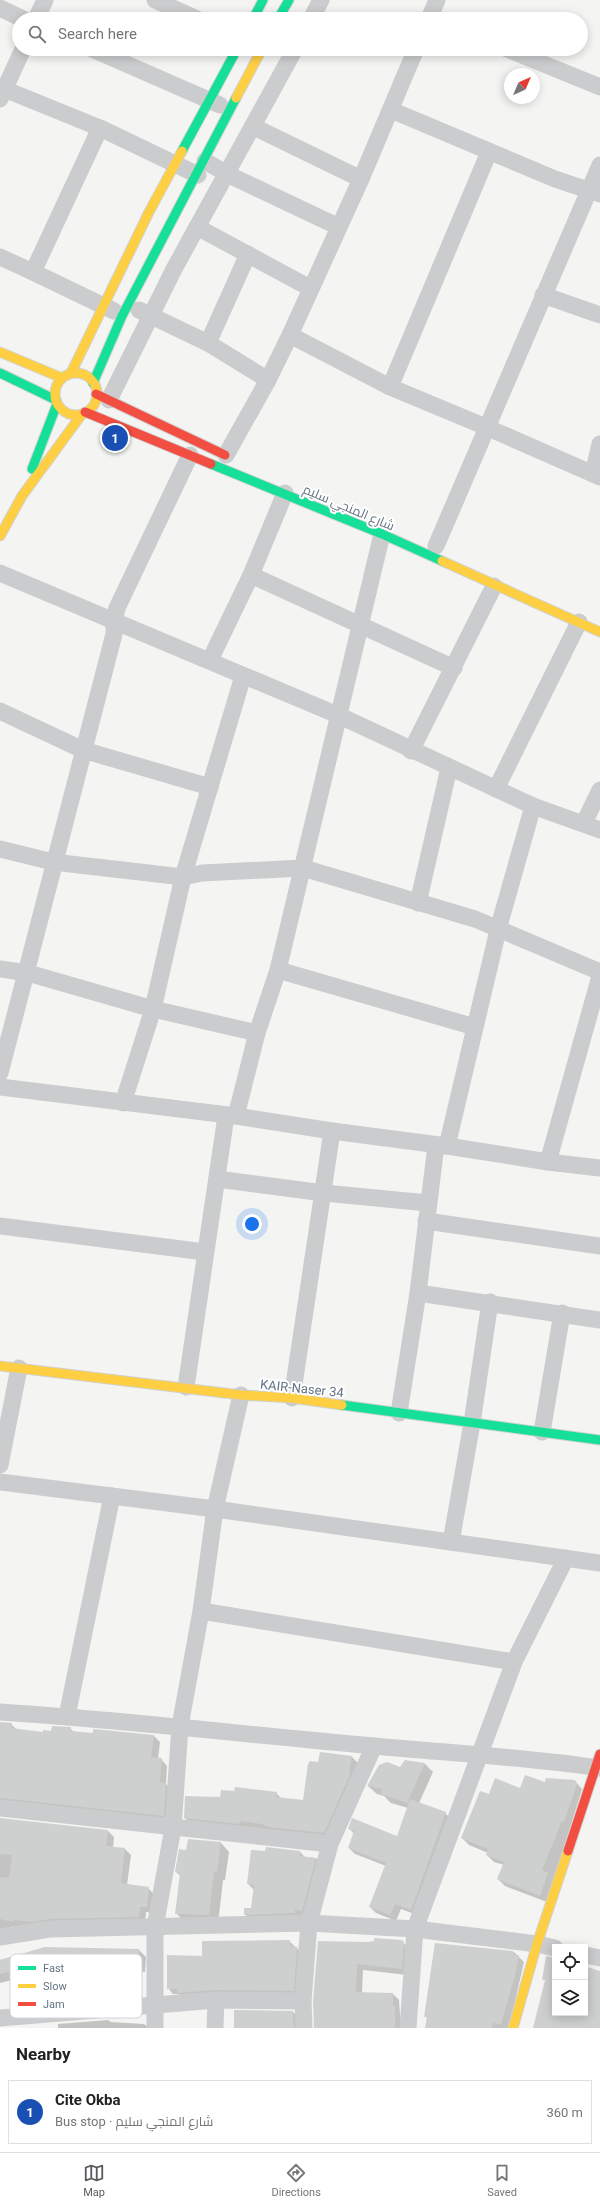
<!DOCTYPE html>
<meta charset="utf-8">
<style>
:root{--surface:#fff;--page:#f6f6f6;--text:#222;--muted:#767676;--line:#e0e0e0;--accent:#565b5f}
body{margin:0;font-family:Roboto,Cairo,sans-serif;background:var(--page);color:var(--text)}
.controls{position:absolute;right:12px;bottom:12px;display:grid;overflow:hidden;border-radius:0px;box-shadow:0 2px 10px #0003}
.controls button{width:36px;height:36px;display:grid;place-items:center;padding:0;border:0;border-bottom:1px solid var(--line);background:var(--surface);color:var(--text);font:20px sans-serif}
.compass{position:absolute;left:504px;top:68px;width:36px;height:36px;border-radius:50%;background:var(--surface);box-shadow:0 2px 10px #0003;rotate:44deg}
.you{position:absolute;left:252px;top:1224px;width:14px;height:14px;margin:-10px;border:3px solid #fff;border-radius:50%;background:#1a73e8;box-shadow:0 0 0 6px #1a73e833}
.badge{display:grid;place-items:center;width:26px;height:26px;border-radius:50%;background:var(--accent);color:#fff;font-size:13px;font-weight:700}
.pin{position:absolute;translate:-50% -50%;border:2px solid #fff;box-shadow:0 1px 4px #0006}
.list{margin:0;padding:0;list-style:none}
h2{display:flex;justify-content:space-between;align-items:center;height:52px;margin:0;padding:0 16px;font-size:17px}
h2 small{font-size:13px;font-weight:400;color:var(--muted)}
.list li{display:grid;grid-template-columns:26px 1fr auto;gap:12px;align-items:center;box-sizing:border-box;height:64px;margin:0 8px 8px;padding:0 8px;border:1px solid var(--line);border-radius:0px}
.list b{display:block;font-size:15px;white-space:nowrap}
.list p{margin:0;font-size:13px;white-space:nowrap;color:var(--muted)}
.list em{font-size:13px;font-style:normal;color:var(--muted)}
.icon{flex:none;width:22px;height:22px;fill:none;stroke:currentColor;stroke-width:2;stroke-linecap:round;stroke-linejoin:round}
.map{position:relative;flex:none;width:600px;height:2028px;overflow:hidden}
.search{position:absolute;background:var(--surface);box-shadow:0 2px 10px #0003;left:12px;right:12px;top:12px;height:44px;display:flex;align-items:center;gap:10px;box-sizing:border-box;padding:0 14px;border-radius:22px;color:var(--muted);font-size:15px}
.sheet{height:124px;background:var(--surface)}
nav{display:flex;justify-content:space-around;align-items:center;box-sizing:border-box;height:56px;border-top:1px solid var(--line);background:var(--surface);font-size:11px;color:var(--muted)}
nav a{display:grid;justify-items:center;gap:2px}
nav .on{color:var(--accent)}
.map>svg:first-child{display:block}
.shadow{fill:#0003}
.building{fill:#cecfcf}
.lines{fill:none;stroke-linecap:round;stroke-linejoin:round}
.fast-casing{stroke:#d0d2d2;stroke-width:11}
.slow-casing{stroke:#d0d2d2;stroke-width:11}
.jam-casing{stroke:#d0d2d2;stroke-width:11}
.street{stroke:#cbcccd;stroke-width:17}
.fast{stroke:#16e098;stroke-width:9}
.slow{stroke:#ffcf43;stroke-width:9}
.jam{stroke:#f24e42;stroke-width:9}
.labels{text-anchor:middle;stroke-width:4;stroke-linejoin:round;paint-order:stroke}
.street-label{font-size:13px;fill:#637283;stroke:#fff}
.key{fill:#fff;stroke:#d0d5da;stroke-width:1}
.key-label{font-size:11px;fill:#637283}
</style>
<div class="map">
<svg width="600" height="2028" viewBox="0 0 600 2028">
<rect width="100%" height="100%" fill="#f4f4f2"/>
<!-- shadow -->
<g class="shadow">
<path d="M 0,1723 L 11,1724 L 17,1730 L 44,1733 L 70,1728 L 75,1733 L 154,1736 L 160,1742 L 158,1759 L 161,1759 L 167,1766 L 166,1784 L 172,1790 L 170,1821 L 0,1807 Z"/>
<path d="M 352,1757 L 359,1764 L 331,1840 L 192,1825 L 185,1818 L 221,1798 L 276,1793 L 282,1799 L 303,1802 L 319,1763 Z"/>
<path d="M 425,1764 L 433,1772 L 419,1803 L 445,1813 L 451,1819 L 417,1915 L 401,1909 L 396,1921 L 376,1913 L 370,1907 L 386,1866 L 355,1854 L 349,1848 L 354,1834 L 349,1828 L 398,1837 L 408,1808 L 391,1803 L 384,1796 L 377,1794 L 368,1786 L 401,1768 Z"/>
<path d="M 575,1781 L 582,1789 L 547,1902 L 505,1886 L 498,1879 L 504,1865 L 494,1862 L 487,1855 L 488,1853 L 469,1845 L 462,1838 L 489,1795 L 545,1784 Z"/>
<path d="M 0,1819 L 108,1831 L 114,1837 L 113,1848 L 125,1849 L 131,1855 L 127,1885 L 148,1888 L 154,1894 L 153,1913 L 146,1912 L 145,1923 L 19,1928 L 12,1926 L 11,1932 L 0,1934 Z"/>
<path d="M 221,1843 L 229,1852 L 225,1880 L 223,1880 L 218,1924 L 185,1922 L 176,1913 L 181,1876 L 176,1872 Z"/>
<path d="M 267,1848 L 300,1852 L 305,1857 L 316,1858 L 321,1864 L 307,1916 L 250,1920 L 245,1914 L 252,1909 L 254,1890 L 248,1884 L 266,1853 Z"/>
<path d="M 289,1941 L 302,1953 L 299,1996 L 183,1998 L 179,1994 L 173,1994 L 168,1988 L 203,1957 Z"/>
<path d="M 401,1941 L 410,1949 L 408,1975 L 363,1970 L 362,1993 L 393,1994 L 399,2000 L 401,2028 L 315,2028 L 367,1943 Z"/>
<path d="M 435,1944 L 514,1952 L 524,1962 L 509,2028 L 426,2028 L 428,2019 L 425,2016 Z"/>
<path d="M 45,1948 L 139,1950 L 146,1957 L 145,1972 L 62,1968 L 0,1983 L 0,1960 Z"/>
<path d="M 293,2012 L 299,2018 L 300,2028 L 235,2028 Z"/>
<path d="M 108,2020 L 111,2022 L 144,2024 L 149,2028 L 58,2028 L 58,2024 Z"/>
</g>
<!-- building -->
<g class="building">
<path d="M 0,1722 L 12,1723 L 11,1728 L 43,1732 L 43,1730 L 51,1731 L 52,1726 L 71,1727 L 71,1731 L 93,1733 L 93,1729 L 154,1735 L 151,1757 L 162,1758 L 160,1782 L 166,1783 L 164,1816 L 0,1798 Z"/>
<path d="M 320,1752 L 352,1756 L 349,1772 L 351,1772 L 324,1833 L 268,1827 L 262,1824 L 240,1821 L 239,1824 L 184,1818 L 185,1796 L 220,1797 L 221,1790 L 234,1791 L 235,1787 L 277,1792 L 276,1797 L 303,1800 L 308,1764 L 310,1761 L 318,1762 Z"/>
<path d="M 405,1760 L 425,1763 L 407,1803 L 381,1794 L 382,1789 L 367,1786 L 379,1765 L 387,1762 L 400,1767 Z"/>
<path d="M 525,1775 L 545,1782 L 546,1778 L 575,1780 L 577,1784 L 564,1822 L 562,1821 L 542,1870 L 548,1873 L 540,1896 L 497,1879 L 504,1862 L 486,1855 L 488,1849 L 461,1838 L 480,1791 L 489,1794 L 495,1778 L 520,1788 Z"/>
<path d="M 410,1799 L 446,1812 L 411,1910 L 395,1904 L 390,1915 L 369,1907 L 386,1863 L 348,1848 L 354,1831 L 348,1829 L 352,1818 L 397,1836 Z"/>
<path d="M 0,1818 L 108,1830 L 106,1846 L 125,1848 L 121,1883 L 149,1887 L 147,1907 L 140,1907 L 139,1917 L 50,1919 L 33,1922 L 14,1920 L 13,1922 L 0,1919 L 0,1877 L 9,1878 L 12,1855 L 0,1854 Z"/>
<path d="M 188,1839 L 221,1842 L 217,1872 L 214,1872 L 209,1915 L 175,1914 L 180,1873 L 175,1872 L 179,1849 L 186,1850 Z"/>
<path d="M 266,1847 L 300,1851 L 300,1856 L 316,1858 L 302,1911 L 295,1910 L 295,1913 L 244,1915 L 244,1908 L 251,1908 L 254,1885 L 247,1884 L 251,1850 L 265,1851 Z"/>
<path d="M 374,1938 L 402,1940 L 404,1942 L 402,1969 L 357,1964 L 356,1992 L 393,1993 L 393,2006 L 395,2006 L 395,2028 L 314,2028 L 313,2001 L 318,1941 L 367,1942 L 374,1941 Z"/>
<path d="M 290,1940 L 290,1946 L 297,1947 L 294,1991 L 216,1990 L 177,1993 L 177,1989 L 167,1989 L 167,1955 L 202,1956 L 202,1941 Z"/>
<path d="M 435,1943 L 513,1951 L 514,1955 L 519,1955 L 515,1975 L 501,2024 L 493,2023 L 492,2028 L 425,2028 L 427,2017 L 424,2017 Z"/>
<path d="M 45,1947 L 139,1949 L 139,1965 L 54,1961 L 0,1974 L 0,1960 Z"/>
<path d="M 546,1956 L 555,1958 L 555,2013 L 585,2013 L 585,1969 L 587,1967 L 600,1971 L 600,2028 L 533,2028 L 545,1980 L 542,1980 Z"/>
<path d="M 234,2010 L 293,2011 L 294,2028 L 234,2028 Z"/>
</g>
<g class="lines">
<!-- fast casing -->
<g class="fast-casing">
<g id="fast">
<path d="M 253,19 L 263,0"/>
<path d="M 278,19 L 289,0"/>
<path d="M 182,151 L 237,49"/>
<path d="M 0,373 L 56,400"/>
<path d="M 93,383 L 122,316 L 236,98"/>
<path d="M 211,464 L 382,534 L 442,561"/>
<path d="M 32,469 L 57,404"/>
<path d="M 342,1405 L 600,1440"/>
</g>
</g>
<!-- slow casing -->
<g class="slow-casing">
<g id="slow">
<path d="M 236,98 L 262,49"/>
<path d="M 0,352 L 62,378"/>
<path d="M 71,373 L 149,212 L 182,151"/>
<circle cx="76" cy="394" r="21"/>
<path d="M 0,536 L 22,496 L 82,414"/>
<path d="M 442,561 L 600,632"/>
<path d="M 0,1366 L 241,1395 L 292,1398 L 342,1405"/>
<path d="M 513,2028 L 537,1944 L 568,1851"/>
</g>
</g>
<!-- jam casing -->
<g class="jam-casing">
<g id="jam">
<path d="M 96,394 L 225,455"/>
<path d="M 85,412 L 211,464"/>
<path d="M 568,1851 L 600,1754"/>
</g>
</g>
<!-- street -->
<g class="street">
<path d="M 155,0 L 197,19"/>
<path d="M 0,8 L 23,19"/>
<path d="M 36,19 L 45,0"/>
<path d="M 311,19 L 321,0"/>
<path d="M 429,19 L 437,0"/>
<path d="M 92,49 L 220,105"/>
<path d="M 507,49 L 600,87"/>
<path d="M 4,89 L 100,128 L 198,175"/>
<path d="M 0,99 L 23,49"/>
<path d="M 391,110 L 555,179 L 600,194"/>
<path d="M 254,127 L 361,179"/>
<path d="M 205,161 L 227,174 L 339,227"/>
<path d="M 197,227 L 310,288"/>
<path d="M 0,257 L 33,272 L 100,128"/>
<path d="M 33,272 L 114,311"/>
<path d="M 543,295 L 600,315"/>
<path d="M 139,310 L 208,343 L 268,380"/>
<path d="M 290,335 L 390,387 L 486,427 L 600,477"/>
<path d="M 208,343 L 248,254"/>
<path d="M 390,387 L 489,152"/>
<path d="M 109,400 L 174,269 L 295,49"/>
<path d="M 226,455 L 268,380 L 290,335 L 361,179 L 416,49"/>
<path d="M 593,474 L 600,444"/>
<path d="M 436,546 L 600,165"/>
<path d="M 0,573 L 340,716 L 533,806 L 600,830"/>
<path d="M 251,575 L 454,668"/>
<path d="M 210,660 L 251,575 L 285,493"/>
<path d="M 0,711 L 83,750 L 210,787"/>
<path d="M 411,751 L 494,586"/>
<path d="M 496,789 L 579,622"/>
<path d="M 584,823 L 600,790"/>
<path d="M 0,849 L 53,862 L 183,877 L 202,873 L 303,868 L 475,919 L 600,972"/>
<path d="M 418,903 L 449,768"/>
<path d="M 0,969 L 28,973 L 153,1009 L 257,1033"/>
<path d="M 278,970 L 475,1027"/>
<path d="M 0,1073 L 114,634 L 114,622 L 117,608 L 190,455"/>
<path d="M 0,1087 L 236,1116 L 332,1131 L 447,1146 L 548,1162 L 600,1168"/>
<path d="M 123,1103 L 153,1009 L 183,877 L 243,676"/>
<path d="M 236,1116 L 257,1033 L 278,970 L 382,534"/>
<path d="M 447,1146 L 499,926 L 533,806"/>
<path d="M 548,1162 L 600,976"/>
<path d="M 217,1179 L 324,1193 L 428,1203"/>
<path d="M 426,1221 L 600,1246"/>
<path d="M 0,1226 L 205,1252"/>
<path d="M 418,1293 L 600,1320"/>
<path d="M 186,1387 L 226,1116"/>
<path d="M 292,1398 L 332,1131"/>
<path d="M 399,1413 L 418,1293 L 436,1145"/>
<path d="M 542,1432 L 562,1313"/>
<path d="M 0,1465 L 19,1368"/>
<path d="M 0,1482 L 215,1509 L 600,1563"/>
<path d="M 451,1542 L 472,1423 L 490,1302"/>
<path d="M 201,1611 L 514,1662"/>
<path d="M 0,1712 C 125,1720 249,1735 374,1746 C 449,1753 525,1757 600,1768"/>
<path d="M 67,1716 L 112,1496"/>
<path d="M 0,1808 L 330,1844"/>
<path d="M 0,1937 L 50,1929 L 309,1923 L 415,1929 L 537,1944 L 555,1948"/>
<path d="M 585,1955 L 600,1958"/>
<path d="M 0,2018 L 216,2000 L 303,2001"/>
<path d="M 155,2028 L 155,1927 L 173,1828 L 180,1726 L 201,1611 L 215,1509 L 241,1395"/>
<path d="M 215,2028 L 216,2000"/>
<path d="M 304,2028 L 303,2001 L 309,1923 L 330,1844 L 374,1746"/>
<path d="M 408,2028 L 415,1929 L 514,1662 L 566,1558"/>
</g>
<!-- fast -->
<use href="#fast" class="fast"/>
<!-- slow -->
<use href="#slow" class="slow"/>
<!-- jam -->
<use href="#jam" class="jam"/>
</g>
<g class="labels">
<!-- street labels -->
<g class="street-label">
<text transform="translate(349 507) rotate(23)" y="5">شارع المنجي سليم</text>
<text transform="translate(302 1388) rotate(6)" y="5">KAIR-Naser 34</text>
</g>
</g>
<!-- legend -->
<rect x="10" y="1954" width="132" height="64" rx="6" class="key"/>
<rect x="18" y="1966" width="18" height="4" fill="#16e098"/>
<rect x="18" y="1984" width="18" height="4" fill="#ffcf43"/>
<rect x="18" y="2002" width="18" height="4" fill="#f24e42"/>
<g class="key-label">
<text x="43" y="1972">Fast</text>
<text x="43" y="1990">Slow</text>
<text x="43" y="2008">Jam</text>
</g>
</svg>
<div class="controls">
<button><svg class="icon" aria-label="locate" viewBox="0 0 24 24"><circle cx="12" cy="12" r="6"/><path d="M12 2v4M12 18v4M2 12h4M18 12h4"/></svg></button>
<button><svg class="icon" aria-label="layers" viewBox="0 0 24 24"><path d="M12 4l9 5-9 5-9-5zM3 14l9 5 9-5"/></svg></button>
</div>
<svg class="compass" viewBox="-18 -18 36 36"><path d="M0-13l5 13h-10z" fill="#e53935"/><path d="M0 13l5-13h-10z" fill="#767676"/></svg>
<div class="you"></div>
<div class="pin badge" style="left:115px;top:438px;background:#1a4fb4">1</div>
<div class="search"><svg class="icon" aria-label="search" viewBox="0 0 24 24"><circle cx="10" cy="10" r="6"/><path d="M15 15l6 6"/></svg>Search here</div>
</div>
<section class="sheet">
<h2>Nearby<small></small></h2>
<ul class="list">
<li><span class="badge" style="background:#1a4fb4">1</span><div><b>Cite Okba</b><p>Bus stop · شارع المنجي سليم</p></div><em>360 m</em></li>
</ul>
</section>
<nav>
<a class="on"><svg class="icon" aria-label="map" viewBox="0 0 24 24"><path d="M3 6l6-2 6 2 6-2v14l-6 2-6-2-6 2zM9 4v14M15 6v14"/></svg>Map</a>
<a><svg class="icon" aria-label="directions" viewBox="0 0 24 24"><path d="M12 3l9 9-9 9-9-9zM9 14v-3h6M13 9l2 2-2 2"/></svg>Directions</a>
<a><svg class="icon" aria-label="saved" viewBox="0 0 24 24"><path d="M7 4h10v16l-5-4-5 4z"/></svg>Saved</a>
</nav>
